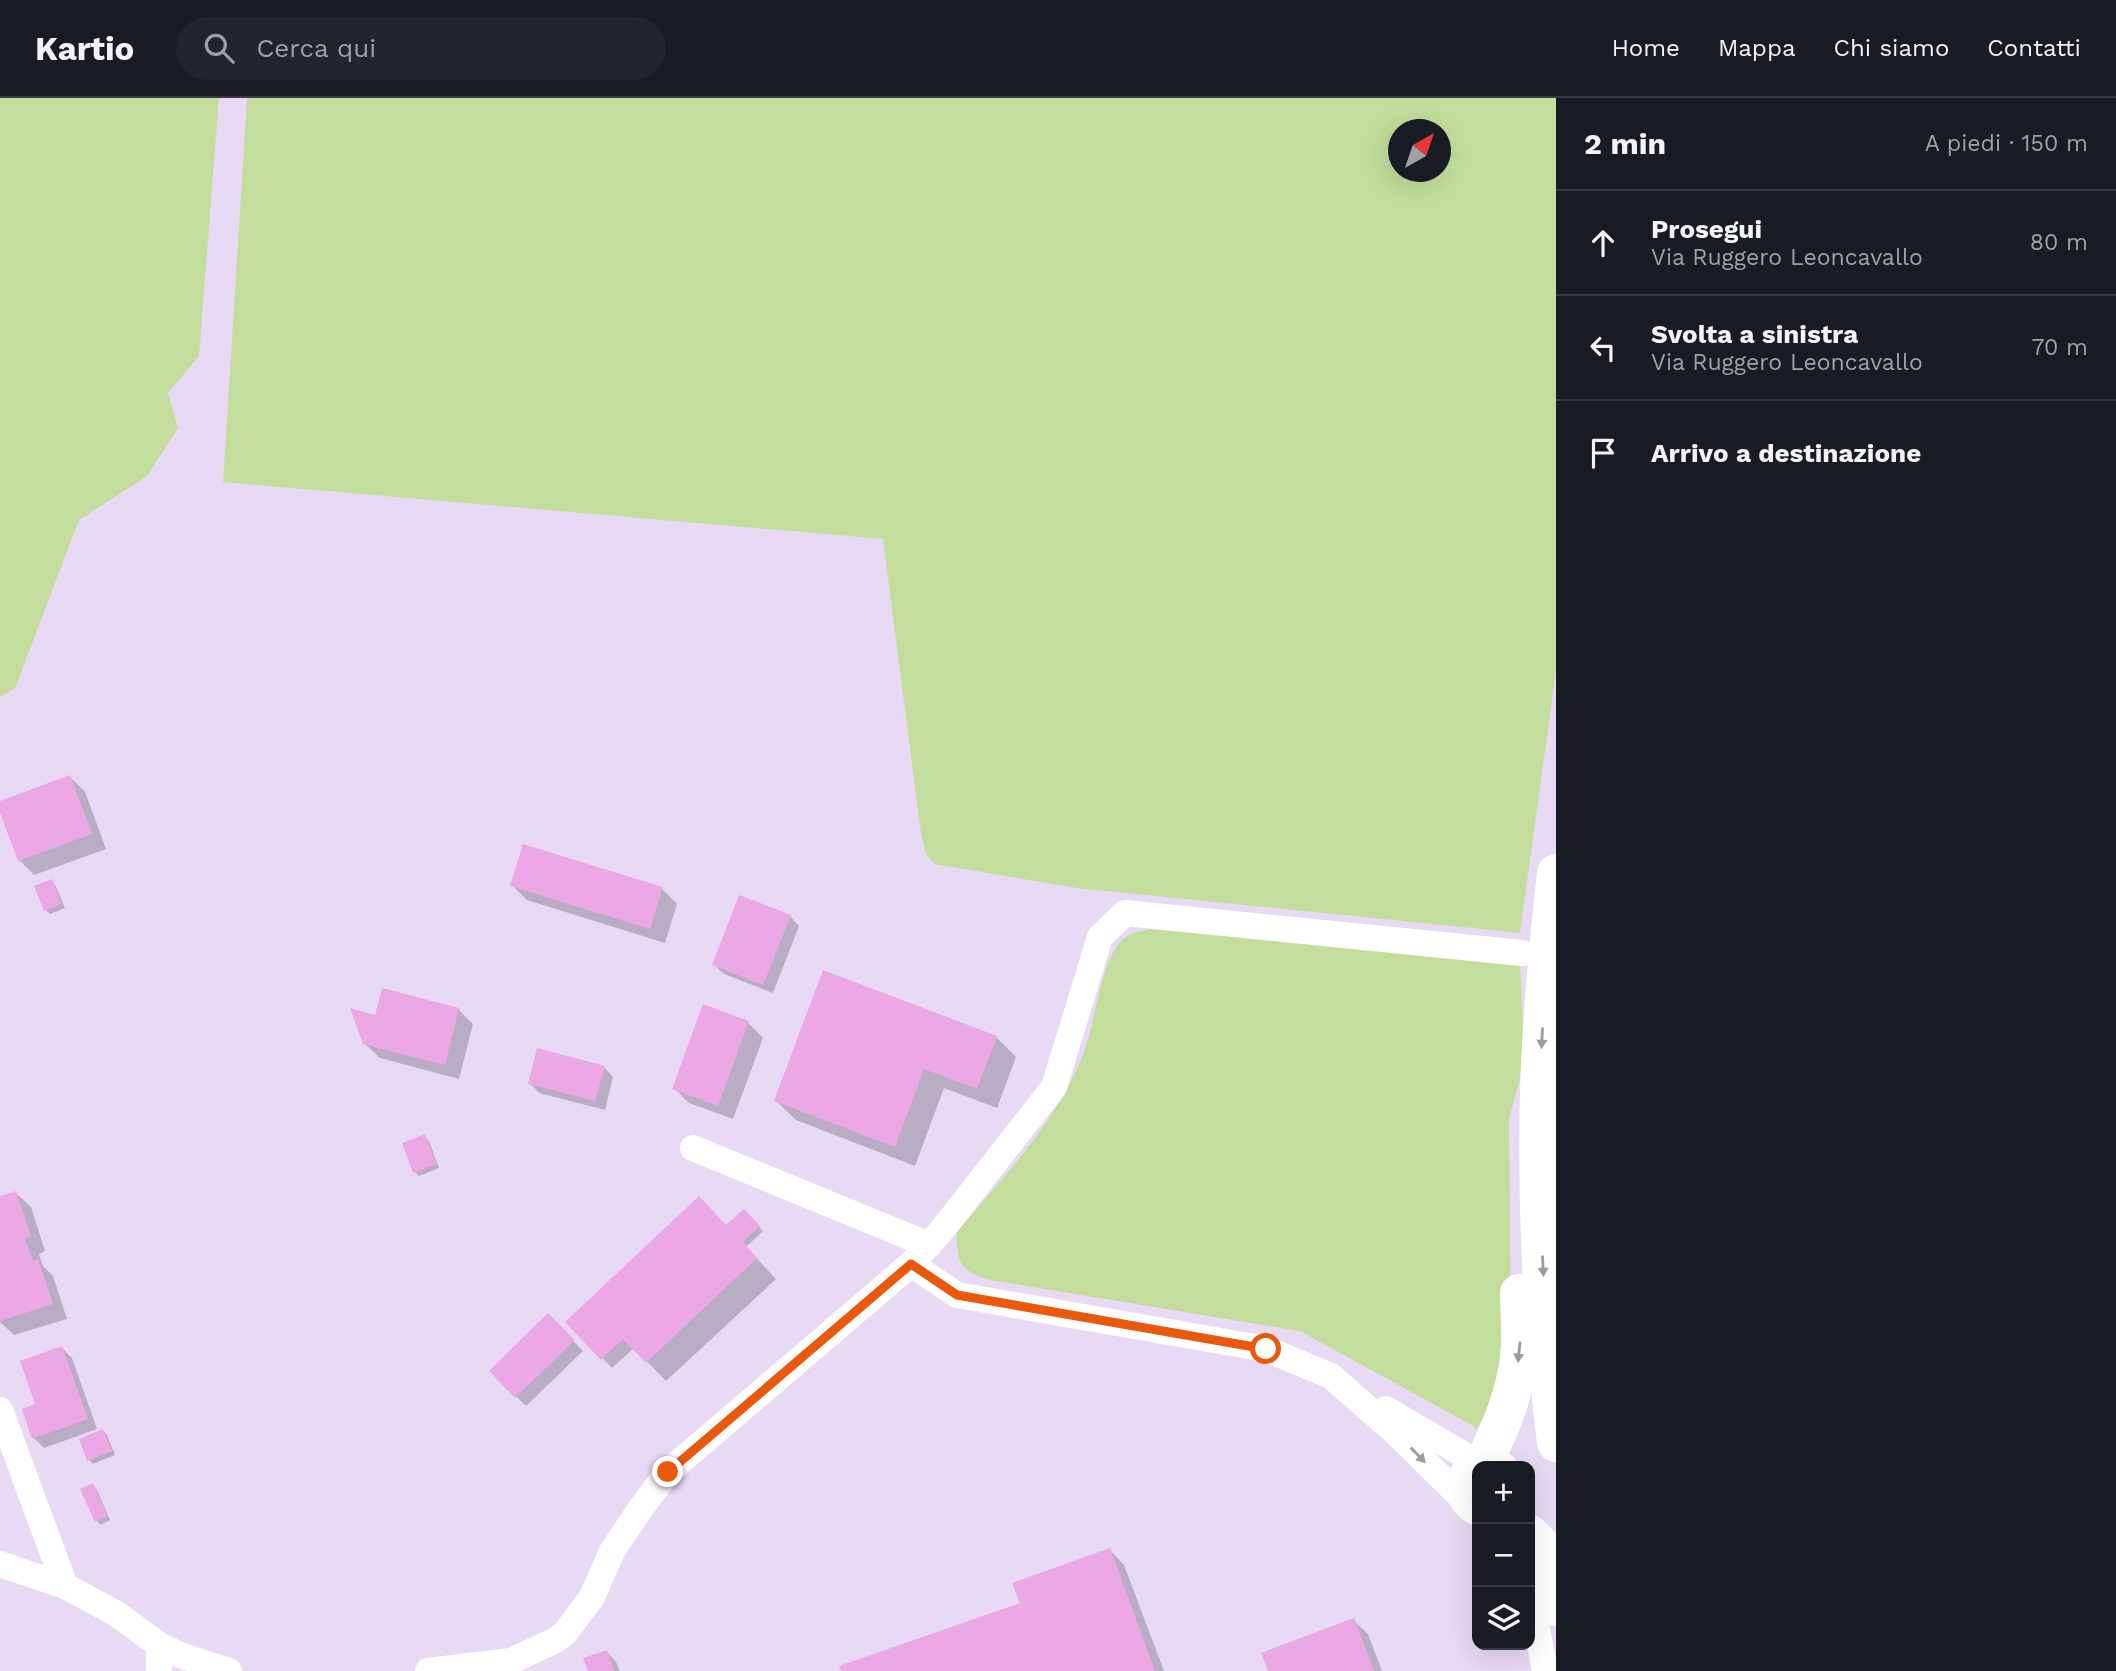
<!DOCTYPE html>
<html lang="it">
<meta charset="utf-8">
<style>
:root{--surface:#171b24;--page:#20242c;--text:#f1f3f6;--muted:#9ea1a6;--line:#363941}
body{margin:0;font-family:"Work Sans",sans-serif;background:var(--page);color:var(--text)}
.controls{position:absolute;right:21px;bottom:21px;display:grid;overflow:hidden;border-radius:14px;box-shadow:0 7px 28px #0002}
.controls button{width:63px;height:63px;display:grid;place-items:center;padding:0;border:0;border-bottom:2px solid var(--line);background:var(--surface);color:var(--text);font:35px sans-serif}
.compass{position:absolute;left:1388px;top:21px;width:63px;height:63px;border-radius:50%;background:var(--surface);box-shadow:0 7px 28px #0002;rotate:40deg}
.stop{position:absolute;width:21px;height:21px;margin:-16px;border:5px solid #ea580c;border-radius:50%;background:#fff}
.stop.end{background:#ea580c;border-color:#fff;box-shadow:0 2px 7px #0008}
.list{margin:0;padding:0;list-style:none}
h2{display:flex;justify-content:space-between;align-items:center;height:91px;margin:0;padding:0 28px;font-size:30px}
h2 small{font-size:23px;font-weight:400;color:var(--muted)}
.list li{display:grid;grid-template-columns:46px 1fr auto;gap:21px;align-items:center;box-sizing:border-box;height:105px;padding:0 28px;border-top:2px solid var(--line)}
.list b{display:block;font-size:26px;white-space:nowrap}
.list p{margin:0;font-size:23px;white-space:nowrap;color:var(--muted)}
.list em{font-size:23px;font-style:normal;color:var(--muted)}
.icon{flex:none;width:38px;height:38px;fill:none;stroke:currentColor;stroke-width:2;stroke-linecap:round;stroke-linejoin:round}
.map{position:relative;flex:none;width:1556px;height:1573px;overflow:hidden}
header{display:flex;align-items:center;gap:42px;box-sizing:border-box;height:98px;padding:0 35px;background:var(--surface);border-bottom:2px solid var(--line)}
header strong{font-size:33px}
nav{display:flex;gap:38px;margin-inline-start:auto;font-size:24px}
.search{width:490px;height:63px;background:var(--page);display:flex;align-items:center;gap:18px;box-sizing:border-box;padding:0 24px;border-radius:38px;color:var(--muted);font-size:26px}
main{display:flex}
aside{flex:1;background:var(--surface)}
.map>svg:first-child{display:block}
.green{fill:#c3de9c;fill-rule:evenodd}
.shadow{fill:#0003}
.building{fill:#eca8e5}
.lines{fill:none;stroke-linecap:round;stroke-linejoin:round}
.minor{stroke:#fff;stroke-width:26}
.primary{stroke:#fff;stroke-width:38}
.oneway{fill:#9e9aa0}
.route{stroke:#ea580c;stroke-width:9}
</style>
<header>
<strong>Kartio</strong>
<div class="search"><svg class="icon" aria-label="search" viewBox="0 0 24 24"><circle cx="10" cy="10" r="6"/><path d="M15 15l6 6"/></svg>Cerca qui</div>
<nav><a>Home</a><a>Mappa</a><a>Chi siamo</a><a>Contatti</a></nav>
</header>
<main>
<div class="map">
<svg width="1556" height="1573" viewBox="0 0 1556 1573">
<rect width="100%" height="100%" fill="#e8d9f5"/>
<!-- green -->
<g class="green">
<path d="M 0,0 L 219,0 L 199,258 L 168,295 L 178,330 L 147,378 L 79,422 L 15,590 L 0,599 Z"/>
<path d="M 247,0 L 1556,0 L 1556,573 L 1520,835 L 1077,790 L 934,766 L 926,756 L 921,736 L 883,441 L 223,384 ZM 1398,32 L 1440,32 L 1440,74 L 1398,74 Z"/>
<path d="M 1151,831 L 1520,865 L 1525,964 L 1509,1020 L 1511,1228 L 1497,1298 L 1477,1330 L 1300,1233 L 990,1182 C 960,1173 956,1164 957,1134 C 1004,1078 1058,1023 1084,954 C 1095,925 1101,864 1121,843 C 1129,835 1141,833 1151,831 Z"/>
</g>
<!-- shadow -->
<g class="shadow">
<path d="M 70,679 L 85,694 L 106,751 L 34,777 L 19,762 L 0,705 Z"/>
<path d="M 51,783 L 55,787 L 65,810 L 50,816 L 46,812 Z"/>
<path d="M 512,787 L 662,791 L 677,806 L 665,845 L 527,802 Z"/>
<path d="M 790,818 L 799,828 L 773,895 L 724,876 L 714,867 Z"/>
<path d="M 704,909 L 748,925 L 763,940 L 733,1021 L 689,1005 L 674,990 Z"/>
<path d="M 458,911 L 473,926 L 459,981 L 380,960 L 364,945 L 376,919 Z"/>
<path d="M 996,939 L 1016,959 L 997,1010 L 944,990 L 915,1068 L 796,1022 L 776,1003 Z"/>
<path d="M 604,969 L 613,979 L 605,1012 L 539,995 L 530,985 Z"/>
<path d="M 424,1038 L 429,1043 L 439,1070 L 419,1078 L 415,1074 Z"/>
<path d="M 16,1095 L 31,1109 L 45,1153 L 39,1156 L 43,1168 L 53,1178 L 67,1221 L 14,1237 L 0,1224 L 0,1100 Z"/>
<path d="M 744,1113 L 763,1133 L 746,1149 L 776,1181 L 666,1283 L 634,1250 L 612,1270 L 567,1224 L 727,1129 Z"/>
<path d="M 548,1217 L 583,1253 L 526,1308 L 491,1273 Z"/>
<path d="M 62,1250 L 72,1260 L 97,1331 L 44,1350 L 34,1340 L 37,1307 Z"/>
<path d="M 103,1333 L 107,1337 L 115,1357 L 93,1366 L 89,1362 Z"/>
<path d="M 92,1388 L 97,1392 L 110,1422 L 101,1427 L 97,1423 Z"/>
<path d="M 1110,1452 L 1124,1467 L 1164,1573 L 843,1573 L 1022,1506 Z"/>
<path d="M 1353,1522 L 1368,1536 L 1382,1573 L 1270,1573 Z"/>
<path d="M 607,1554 L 616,1564 L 620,1573 L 589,1573 Z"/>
</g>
<!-- building -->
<g class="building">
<path d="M 70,677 L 92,736 L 18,763 L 0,715 L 0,703 Z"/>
<path d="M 523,746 L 663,789 L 650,831 L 510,788 Z"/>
<path d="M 52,781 L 61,806 L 44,813 L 34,788 Z"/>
<path d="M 739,797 L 791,817 L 763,887 L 712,867 Z"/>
<path d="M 823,872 L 997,938 L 977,991 L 924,971 L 895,1049 L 774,1003 Z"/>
<path d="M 382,890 L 459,910 L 445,967 L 363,946 L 350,910 L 375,917 Z"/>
<path d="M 703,906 L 749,923 L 718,1008 L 672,991 Z"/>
<path d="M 537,950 L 605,968 L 595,1003 L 528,986 Z"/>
<path d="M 425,1036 L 436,1066 L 413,1075 L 402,1045 Z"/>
<path d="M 16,1093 L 31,1138 L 25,1141 L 33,1163 L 38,1161 L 53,1206 L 0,1223 L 0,1098 Z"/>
<path d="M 699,1098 L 726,1127 L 744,1111 L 760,1128 L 743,1144 L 757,1160 L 646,1265 L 623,1241 L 601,1262 L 565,1224 Z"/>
<path d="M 548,1215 L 575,1242 L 515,1300 L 489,1273 Z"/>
<path d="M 62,1248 L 88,1321 L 32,1341 L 22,1311 L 35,1306 L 20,1263 Z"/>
<path d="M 103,1331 L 112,1353 L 87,1363 L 79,1341 Z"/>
<path d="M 93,1385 L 107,1418 L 95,1424 L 80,1391 Z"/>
<path d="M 1110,1450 L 1155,1573 L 841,1573 L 839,1568 L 1020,1505 L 1012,1485 Z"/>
<path d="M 1354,1520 L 1374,1573 L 1268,1573 L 1261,1555 Z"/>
<path d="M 607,1552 L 614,1573 L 588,1573 L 583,1560 Z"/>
</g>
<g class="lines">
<!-- minor -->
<g class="minor">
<path d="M 693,1050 L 929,1147"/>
<path d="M 911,1166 L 942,1132 L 1054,989 L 1100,839 L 1125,815 L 1522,855"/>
<path d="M 1386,1311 L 1476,1364"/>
<path d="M 0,1312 L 65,1488"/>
<path d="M 1477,1415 C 1439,1396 1467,1345 1504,1368"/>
<path d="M 0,1466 L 65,1488 L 117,1516 L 159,1547 L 180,1557 L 229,1573"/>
<path d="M 1530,1495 L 1545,1573"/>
<path d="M 159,1573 L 159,1547"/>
<path d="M 428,1573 L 511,1563 L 556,1542 L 565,1535 L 592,1499 L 612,1453 L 641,1410 L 668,1374 L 911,1166 L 957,1197 L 1266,1251 L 1331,1278 L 1396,1335 L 1461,1399"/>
</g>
<!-- primary -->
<g class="primary">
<path d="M 1556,775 C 1548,847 1541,920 1539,993 C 1536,1110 1542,1229 1556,1345"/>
<path d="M 1485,1362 C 1503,1326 1519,1286 1520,1245 C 1521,1229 1519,1212 1519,1195"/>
<path d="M 1530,1436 L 1545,1451 L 1556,1509"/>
</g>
</g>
<!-- one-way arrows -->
<defs><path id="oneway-solid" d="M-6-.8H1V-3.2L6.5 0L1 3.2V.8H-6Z" transform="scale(1.75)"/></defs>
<g class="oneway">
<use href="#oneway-solid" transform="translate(1542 940) rotate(93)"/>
<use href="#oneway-solid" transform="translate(1543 1168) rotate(87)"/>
<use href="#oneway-solid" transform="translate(1519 1254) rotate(96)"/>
<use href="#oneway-solid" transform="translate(1418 1357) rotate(46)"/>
</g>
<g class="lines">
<!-- route -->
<path class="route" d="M 668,1374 L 911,1166 L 957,1197 L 1266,1251"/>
</g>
</svg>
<div class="controls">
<button>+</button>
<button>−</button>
<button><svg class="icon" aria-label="layers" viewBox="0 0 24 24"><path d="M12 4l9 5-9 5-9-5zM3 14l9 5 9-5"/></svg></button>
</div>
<svg class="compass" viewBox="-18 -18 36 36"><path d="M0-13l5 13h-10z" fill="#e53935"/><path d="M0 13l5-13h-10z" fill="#9ea1a6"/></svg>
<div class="stop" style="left:1266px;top:1251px"></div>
<div class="stop end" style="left:668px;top:1374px"></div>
</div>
<aside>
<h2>2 min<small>A piedi · 150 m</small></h2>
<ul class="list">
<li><svg class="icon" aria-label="ahead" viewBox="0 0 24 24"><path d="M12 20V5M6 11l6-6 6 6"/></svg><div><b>Prosegui</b><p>Via Ruggero Leoncavallo</p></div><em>80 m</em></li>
<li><svg class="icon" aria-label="left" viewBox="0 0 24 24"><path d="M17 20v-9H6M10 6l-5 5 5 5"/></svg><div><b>Svolta a sinistra</b><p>Via Ruggero Leoncavallo</p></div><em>70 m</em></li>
<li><svg class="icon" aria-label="arrive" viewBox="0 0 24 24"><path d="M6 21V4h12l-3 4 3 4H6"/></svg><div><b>Arrivo a destinazione</b></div></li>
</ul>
</aside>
</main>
